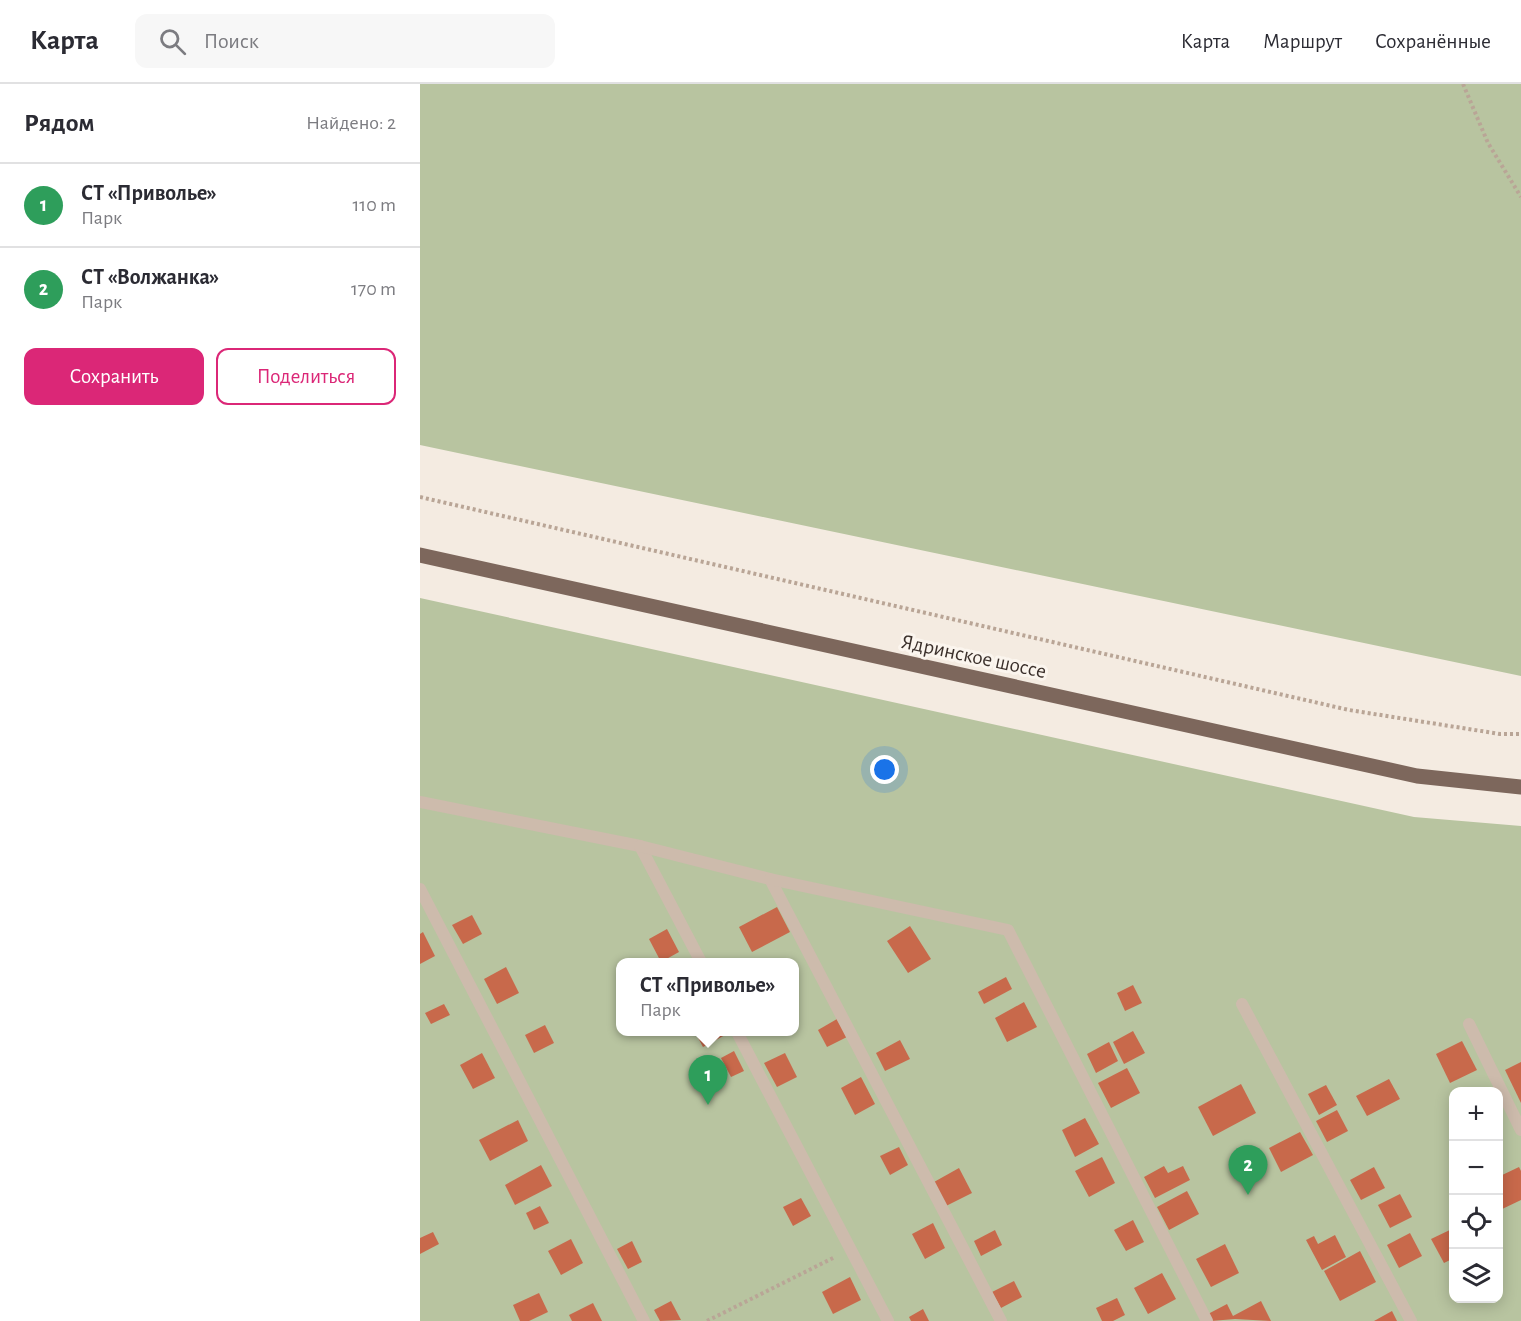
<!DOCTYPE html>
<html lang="ru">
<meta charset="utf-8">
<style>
:root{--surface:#fff;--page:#f7f7f7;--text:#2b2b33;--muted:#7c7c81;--line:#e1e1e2;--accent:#db2777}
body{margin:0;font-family:"Alegreya Sans",sans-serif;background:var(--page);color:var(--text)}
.controls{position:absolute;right:18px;bottom:18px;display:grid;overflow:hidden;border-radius:12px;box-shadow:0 3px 15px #0003}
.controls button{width:54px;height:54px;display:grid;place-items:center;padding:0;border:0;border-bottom:2px solid var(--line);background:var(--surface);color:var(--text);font:30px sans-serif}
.you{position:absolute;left:465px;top:686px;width:21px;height:21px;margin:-15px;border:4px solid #fff;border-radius:50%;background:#1a73e8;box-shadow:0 0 0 9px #1a73e833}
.badge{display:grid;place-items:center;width:39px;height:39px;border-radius:50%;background:var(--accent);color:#fff;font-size:20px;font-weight:700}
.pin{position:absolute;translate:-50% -50px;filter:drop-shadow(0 2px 3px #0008)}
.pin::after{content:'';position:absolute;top:32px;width:21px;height:18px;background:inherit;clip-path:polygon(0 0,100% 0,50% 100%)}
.popup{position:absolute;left:196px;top:874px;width:183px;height:78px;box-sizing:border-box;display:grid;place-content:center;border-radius:12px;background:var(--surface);filter:drop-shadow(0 2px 4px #0005);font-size:20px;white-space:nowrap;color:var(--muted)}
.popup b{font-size:22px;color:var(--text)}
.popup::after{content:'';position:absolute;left:50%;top:100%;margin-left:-12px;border:12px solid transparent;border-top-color:var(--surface)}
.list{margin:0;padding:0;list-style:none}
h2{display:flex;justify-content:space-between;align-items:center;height:78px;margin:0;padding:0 24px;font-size:26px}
h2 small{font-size:20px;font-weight:400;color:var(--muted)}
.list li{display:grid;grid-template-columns:39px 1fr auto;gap:18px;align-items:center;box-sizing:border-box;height:84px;padding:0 24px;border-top:2px solid var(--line)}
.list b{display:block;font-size:22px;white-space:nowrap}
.list p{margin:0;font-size:20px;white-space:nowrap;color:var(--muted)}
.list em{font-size:20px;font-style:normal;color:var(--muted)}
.actions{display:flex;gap:12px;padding:18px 24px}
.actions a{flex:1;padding:14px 0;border:2px solid var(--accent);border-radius:12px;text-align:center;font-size:21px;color:var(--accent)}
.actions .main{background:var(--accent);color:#fff}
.icon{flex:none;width:33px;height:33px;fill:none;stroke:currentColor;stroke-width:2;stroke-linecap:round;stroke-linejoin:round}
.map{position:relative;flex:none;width:1101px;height:1237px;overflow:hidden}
header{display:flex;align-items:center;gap:36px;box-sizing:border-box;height:84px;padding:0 30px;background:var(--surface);border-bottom:2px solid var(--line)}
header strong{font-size:28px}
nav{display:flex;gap:33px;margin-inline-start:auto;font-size:21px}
.search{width:420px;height:54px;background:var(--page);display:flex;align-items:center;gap:15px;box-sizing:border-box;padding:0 21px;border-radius:12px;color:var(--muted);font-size:22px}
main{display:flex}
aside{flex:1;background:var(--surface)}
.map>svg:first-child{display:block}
.green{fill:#b8c4a0;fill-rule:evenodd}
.building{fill:#c8694b}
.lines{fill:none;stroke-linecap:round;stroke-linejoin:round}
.path{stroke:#b9a596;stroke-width:4;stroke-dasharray:3 3;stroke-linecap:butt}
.lane{stroke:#cdbbac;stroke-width:12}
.primary{stroke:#7d675c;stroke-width:15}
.labels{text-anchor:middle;stroke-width:6;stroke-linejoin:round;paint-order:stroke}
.street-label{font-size:21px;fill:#3b302b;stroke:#fbf5ee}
</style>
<header>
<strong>Карта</strong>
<div class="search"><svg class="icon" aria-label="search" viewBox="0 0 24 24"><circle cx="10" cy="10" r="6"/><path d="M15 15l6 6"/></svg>Поиск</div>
<nav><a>Карта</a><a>Маршрут</a><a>Сохранённые</a></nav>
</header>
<main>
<aside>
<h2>Рядом<small>Найдено: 2</small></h2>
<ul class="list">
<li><span class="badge" style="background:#2e9e5b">1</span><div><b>СТ «Приволье»</b><p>Парк</p></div><em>110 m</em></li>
<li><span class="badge" style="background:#2e9e5b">2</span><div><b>СТ «Волжанка»</b><p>Парк</p></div><em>170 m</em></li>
</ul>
<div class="actions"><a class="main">Сохранить</a><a>Поделиться</a></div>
</aside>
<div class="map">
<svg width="1101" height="1237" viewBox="0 0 1101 1237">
<rect width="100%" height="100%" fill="#f4ebe1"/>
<!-- green -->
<g class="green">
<path d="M 0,0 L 1101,0 L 1101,592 L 0,361 Z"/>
<path d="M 0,514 L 994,733 L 1101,742 L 1101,1237 L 0,1237 ZM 201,878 L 375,878 L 375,948 L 201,948 ZM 1034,1008 L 1078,1008 L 1078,1214 L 1034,1214 Z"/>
</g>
<!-- building -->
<g class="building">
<path d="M 357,823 L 370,848 L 332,868 L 319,843 Z"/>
<path d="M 52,831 L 62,850 L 43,860 L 32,841 Z"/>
<path d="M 490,842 L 511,875 L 488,889 L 467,857 Z"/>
<path d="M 247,845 L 259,868 L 241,878 L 229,855 Z"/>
<path d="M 3,848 L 15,872 L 0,880 L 0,850 Z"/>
<path d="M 86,883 L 99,909 L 77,920 L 64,895 Z"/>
<path d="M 586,893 L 592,905 L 564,920 L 558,908 Z"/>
<path d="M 713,901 L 722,919 L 705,927 L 697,909 Z"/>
<path d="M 604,918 L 617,943 L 587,958 L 575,934 Z"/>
<path d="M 24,920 L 30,931 L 11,940 L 5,929 Z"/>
<path d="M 417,935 L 427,953 L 407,963 L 398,946 Z"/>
<path d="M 125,941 L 134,959 L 114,969 L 105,951 Z"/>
<path d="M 713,947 L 725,969 L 704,980 L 693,958 Z"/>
<path d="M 275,948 L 305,948 L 307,950 L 283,963 Z"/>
<path d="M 480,956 L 490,975 L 465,987 L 456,969 Z"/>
<path d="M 1042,957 L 1057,986 L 1030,999 L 1016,970 Z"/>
<path d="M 689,958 L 698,977 L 676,989 L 667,970 Z"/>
<path d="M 314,967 L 324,987 L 311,993 L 301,974 Z"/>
<path d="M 62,969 L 75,994 L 53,1005 L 40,981 Z"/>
<path d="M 365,969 L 377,993 L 357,1003 L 344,979 Z"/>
<path d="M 1101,978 L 1101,1019 L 1085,986 Z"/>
<path d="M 707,984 L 720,1009 L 691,1024 L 678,999 Z"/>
<path d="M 441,993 L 455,1020 L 435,1031 L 421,1004 Z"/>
<path d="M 969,995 L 980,1015 L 947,1032 L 936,1012 Z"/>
<path d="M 821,1000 L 836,1029 L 793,1052 L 778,1023 Z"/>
<path d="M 906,1001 L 917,1021 L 899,1031 L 888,1010 Z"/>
<path d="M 917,1026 L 928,1047 L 907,1058 L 896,1037 Z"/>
<path d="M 665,1034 L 679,1060 L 655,1073 L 642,1046 Z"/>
<path d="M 98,1036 L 108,1057 L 70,1077 L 59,1056 Z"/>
<path d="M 880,1048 L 893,1071 L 861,1088 L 849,1064 Z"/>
<path d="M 479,1063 L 488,1081 L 470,1091 L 460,1072 Z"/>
<path d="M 682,1073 L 695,1099 L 669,1113 L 655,1087 Z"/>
<path d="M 121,1081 L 132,1102 L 95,1121 L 85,1101 Z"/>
<path d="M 744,1082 L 748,1089 L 763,1082 L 770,1096 L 735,1114 L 724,1093 Z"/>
<path d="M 954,1083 L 965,1104 L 941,1116 L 930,1096 Z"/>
<path d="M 1099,1083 L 1101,1087 L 1101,1116 L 1078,1127 L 1078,1093 Z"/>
<path d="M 539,1084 L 552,1109 L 526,1122 L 514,1098 Z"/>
<path d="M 767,1107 L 779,1130 L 749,1146 L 737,1123 Z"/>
<path d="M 980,1110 L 992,1133 L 970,1144 L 958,1121 Z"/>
<path d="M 381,1114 L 391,1132 L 373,1142 L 363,1123 Z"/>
<path d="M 120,1122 L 129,1139 L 114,1146 L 106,1129 Z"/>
<path d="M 713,1136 L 724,1158 L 706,1167 L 694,1146 Z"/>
<path d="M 513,1139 L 525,1164 L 505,1175 L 492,1150 Z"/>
<path d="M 1034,1144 L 1034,1174 L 1024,1179 L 1011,1155 Z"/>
<path d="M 575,1146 L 582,1161 L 561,1172 L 554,1157 Z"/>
<path d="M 13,1148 L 19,1160 L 0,1170 L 0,1154 Z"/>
<path d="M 990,1149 L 1002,1172 L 979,1184 L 967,1161 Z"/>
<path d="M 915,1151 L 926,1173 L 902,1186 L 886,1156 L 894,1152 L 898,1160 Z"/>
<path d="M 151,1155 L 163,1179 L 141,1191 L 128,1167 Z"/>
<path d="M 212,1157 L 222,1178 L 208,1185 L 197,1165 Z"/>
<path d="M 805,1160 L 819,1189 L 791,1203 L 776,1175 Z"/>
<path d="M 940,1167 L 956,1198 L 920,1217 L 904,1187 Z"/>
<path d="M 742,1189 L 756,1215 L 728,1230 L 714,1204 Z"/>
<path d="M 430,1193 L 441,1216 L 413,1230 L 402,1208 Z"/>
<path d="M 594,1197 L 602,1213 L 581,1224 L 572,1208 Z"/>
<path d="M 119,1209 L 128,1228 L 109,1237 L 100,1237 L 93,1221 Z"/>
<path d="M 697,1214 L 705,1231 L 693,1237 L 682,1237 L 676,1224 Z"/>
<path d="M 251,1217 L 261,1236 L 240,1237 L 234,1226 Z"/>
<path d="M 841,1217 L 851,1237 L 815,1235 L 791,1237 L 788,1230 L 807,1220 L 813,1232 Z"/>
<path d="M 173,1219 L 182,1237 L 152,1237 L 149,1231 Z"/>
<path d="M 503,1225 L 509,1237 L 491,1237 L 489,1233 Z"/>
<path d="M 972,1227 L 977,1237 L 954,1237 Z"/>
</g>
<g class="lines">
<!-- path -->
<g class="path">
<path d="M 1043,0 L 1068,59 L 1101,113"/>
<path d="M 0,413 L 929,626 L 1080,650 L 1101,650"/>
<path d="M 287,1237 L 415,1173"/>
</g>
<!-- lane -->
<g class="lane">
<path d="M 0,718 L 220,762 L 281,878"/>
<path d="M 220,762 L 350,795 L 581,1237"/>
<path d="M 350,795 L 588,846 L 787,1237"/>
<path d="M 0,805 L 224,1237"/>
<path d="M 822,920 L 991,1237"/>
<path d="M 1049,940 L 1101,1046"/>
<path d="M 317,948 L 468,1237"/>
</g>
<!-- primary -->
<path class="primary" d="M 0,471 L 997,692 L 1101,703"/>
</g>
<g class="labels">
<!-- street labels -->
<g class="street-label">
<text transform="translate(554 572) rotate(12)" y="7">Ядринское шоссе</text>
</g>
</g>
</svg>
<div class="controls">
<button>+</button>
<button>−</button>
<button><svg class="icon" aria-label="locate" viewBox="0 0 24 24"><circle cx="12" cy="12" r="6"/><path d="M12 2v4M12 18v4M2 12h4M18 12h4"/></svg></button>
<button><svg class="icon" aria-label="layers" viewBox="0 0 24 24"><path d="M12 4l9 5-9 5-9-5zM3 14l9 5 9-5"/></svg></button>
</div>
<div class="you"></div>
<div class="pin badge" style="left:288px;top:1021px;background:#2e9e5b">1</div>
<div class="popup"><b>СТ «Приволье»</b>Парк</div>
<div class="pin badge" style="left:828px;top:1111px;background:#2e9e5b">2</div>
</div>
</main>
